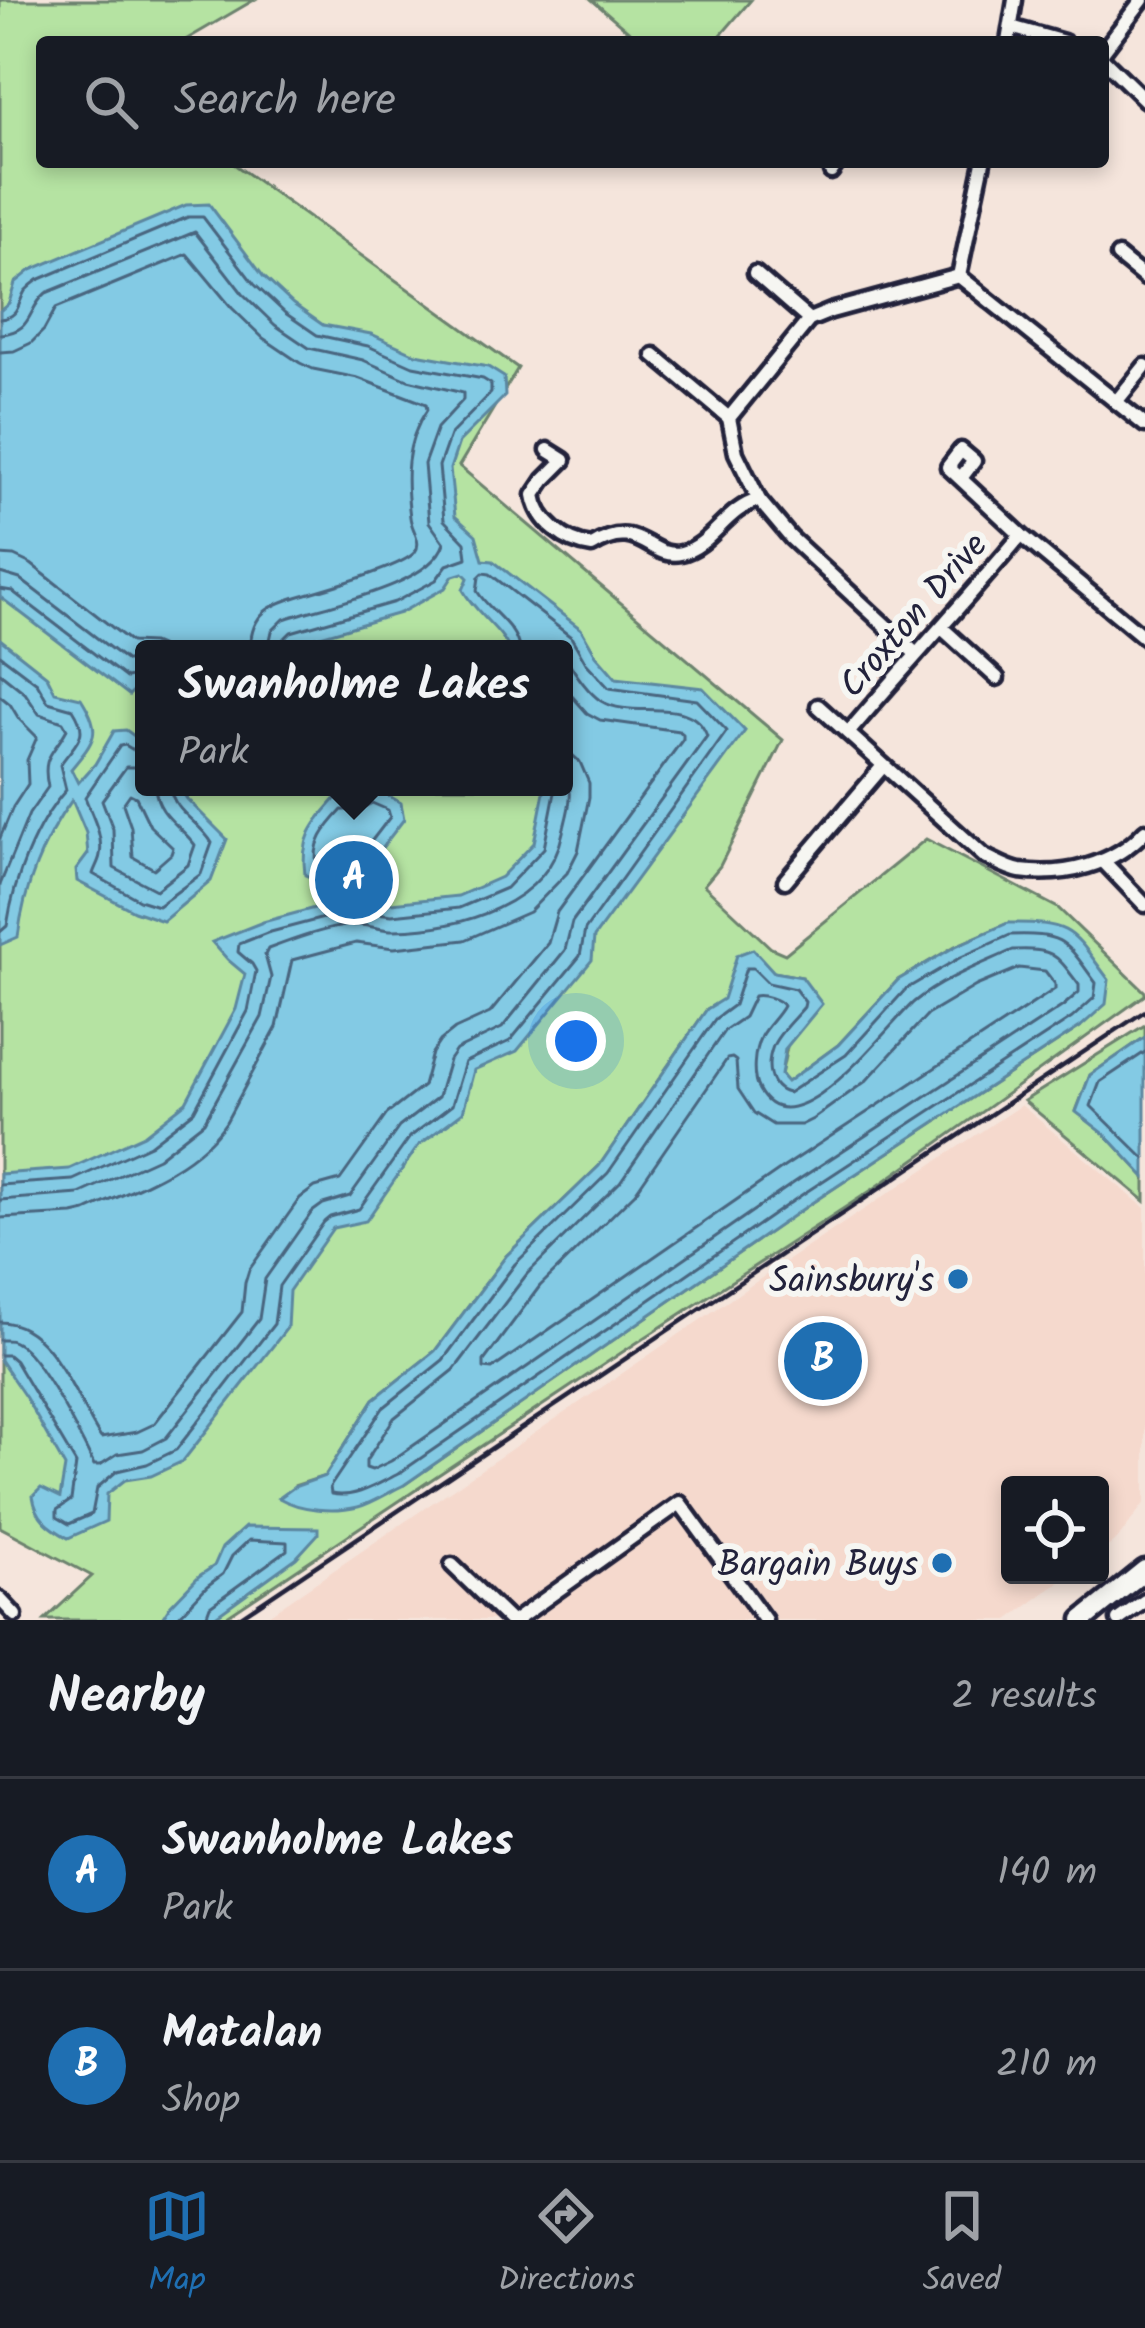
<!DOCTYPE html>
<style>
:root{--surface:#171b24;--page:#20242c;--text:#f1f3f6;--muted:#9ea1a6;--line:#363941;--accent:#1f6fb2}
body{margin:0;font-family:Kalam,sans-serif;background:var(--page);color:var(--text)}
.controls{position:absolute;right:36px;bottom:36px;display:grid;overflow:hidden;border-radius:12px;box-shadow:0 6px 18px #0003}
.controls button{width:108px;height:108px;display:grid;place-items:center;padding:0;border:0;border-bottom:3px solid var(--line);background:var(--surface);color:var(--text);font:60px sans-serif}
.you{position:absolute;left:576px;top:1041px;width:42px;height:42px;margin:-30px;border:9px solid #fff;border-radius:50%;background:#1a73e8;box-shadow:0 0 0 18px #1a73e833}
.badge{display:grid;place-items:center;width:78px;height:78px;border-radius:50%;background:var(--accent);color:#fff;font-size:39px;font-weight:700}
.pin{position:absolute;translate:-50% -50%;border:6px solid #fff;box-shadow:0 3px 12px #0006}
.popup{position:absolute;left:135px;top:640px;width:438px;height:156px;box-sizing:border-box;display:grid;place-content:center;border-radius:12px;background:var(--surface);filter:drop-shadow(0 3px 9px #0005);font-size:39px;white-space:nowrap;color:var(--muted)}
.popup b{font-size:45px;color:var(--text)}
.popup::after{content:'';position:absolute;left:50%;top:100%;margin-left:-24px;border:24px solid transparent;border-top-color:var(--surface)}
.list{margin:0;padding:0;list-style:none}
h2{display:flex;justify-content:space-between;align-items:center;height:156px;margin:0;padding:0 48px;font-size:51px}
h2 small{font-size:39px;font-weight:400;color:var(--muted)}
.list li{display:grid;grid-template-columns:78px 1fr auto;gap:36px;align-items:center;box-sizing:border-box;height:192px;padding:0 48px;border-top:3px solid var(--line)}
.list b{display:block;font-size:45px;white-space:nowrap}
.list p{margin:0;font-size:39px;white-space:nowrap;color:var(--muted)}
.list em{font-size:39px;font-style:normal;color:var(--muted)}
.icon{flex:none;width:66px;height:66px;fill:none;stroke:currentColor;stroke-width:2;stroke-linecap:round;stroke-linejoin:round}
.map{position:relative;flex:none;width:1145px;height:1620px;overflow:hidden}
.search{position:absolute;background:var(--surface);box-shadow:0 6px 18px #0003;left:36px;right:36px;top:36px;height:132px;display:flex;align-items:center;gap:30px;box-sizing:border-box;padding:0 42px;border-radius:12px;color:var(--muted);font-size:45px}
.sheet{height:540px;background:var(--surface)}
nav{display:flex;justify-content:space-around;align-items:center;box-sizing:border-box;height:168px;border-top:3px solid var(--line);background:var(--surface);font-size:33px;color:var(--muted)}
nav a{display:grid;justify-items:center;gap:6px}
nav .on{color:var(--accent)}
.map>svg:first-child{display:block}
.built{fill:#f5d9cd}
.green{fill:#b5e3a2;stroke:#6c826e;stroke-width:3;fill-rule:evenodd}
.water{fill:#83cae4;stroke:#5c87a0;stroke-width:3}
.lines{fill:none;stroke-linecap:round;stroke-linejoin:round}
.shore{stroke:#49657f;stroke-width:3}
.minor-casing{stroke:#22223b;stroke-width:21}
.primary-casing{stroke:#22223b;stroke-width:27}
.minor{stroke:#f6f6f2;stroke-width:12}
.primary{stroke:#f6f6f2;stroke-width:18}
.rail{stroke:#22223b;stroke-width:4.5}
.poi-dot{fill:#1f6fb2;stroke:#f6f6f2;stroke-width:4.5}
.labels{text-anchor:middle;stroke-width:12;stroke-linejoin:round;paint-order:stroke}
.street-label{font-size:36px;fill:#22223b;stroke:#f6f6f2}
.poi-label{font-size:36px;fill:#22223b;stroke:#f6f6f2;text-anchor:end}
</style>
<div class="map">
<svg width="1145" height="1620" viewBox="0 0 1145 1620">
<rect width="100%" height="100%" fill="#f5e5dc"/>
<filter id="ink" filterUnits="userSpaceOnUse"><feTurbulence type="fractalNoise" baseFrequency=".00833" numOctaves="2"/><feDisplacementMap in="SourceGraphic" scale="24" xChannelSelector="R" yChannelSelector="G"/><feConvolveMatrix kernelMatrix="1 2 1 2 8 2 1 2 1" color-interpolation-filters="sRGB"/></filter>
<g filter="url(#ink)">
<!-- built -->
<path class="built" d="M 1021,1105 L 1145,1208 L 1145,1502 L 1117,1540 L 1100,1552 L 1100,1485 L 1010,1485 L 1010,1575 L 1069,1575 L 1008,1620 L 261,1620 L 785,1262 Z"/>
<!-- green -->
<g class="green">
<path d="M 0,0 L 254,0 L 182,42 L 42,42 L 42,162 L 231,162 L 518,368 L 459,466 L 783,740 L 720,866 L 704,885 L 771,948 L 785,954 L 926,839 L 1058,908 L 1145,992 L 1145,995 L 875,1188 L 621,1353 L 221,1620 L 45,1620 L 92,1576 L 0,1527 ZM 144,649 L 564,649 L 564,787 L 144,787 ZM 1008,923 L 1080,1027 L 810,1204 L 404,1485 L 294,1486 L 325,1476 L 374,1399 L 435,1351 L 506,1256 L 599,1166 L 707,1009 L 774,972 L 802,977 L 781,1075 L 786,1083 L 838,1045 L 898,980 L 955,946 Z"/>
<path d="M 592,0 L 751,0 L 715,42 L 641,42 Z"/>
<path d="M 1145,1025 L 1145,1037 L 1090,1075 L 1076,1111 L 1106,1135 L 1145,1177 L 1145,1201 L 1024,1101 Z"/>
</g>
<!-- water -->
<g class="water">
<path d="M 209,204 L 263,276 L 293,304 L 323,325 L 371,334 L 416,354 L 488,367 L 504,377 L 505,396 L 459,442 L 450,469 L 455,516 L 476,535 L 483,560 L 493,561 L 581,629 L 596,655 L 616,678 L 703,688 L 745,731 L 594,937 L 592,960 L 517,1051 L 474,1070 L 463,1112 L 419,1145 L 366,1221 L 333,1228 L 289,1291 L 287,1328 L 183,1461 L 151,1476 L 125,1480 L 107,1494 L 106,1521 L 68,1538 C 49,1527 36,1518 33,1496 L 41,1488 L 60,1497 L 65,1467 L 26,1398 L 0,1360 L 0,1174 L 69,1169 L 144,1135 L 186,1102 L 236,1009 L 245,974 L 228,960 L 212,942 L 263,922 L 355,897 L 391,903 L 458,896 L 501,877 L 534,843 L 545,787 L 564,787 L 564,649 L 509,649 C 501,629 476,614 463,590 L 468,578 L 463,573 L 453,576 L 445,588 L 400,613 L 296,643 L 293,649 L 144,649 L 144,681 L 129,695 L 0,597 L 0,311 L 9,303 L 15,283 L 31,270 L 186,205 Z"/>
<path d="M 0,639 L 47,676 L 55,692 L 81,698 C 102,732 96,739 71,769 L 78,783 L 95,764 L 114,731 L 126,730 L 144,743 L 144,787 L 179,787 L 187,799 L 227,839 L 211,881 L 163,921 L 134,911 L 77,881 L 76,870 L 88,854 L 86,833 L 72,800 C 43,839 24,888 18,937 L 0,945 Z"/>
<path d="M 374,787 L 401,803 L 404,819 L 355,883 L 325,883 L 305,875 C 300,837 314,823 338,796 L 357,799 Z"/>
<path d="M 1008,923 C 1074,922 1072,931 1109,980 L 1106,1004 L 1080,1027 L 810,1204 L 404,1485 C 389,1492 373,1503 358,1507 C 334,1513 300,1510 279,1498 L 294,1487 L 325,1476 L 374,1399 L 435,1351 L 506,1256 L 599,1166 L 707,1009 L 723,999 L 737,955 L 753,949 L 774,972 L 802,977 L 822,1004 L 785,1049 L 781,1075 L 787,1082 L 838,1045 L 898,980 L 956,946 Z"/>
<path d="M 1145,1037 L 1145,1177 L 1106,1135 L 1076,1112 L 1090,1075 Z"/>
<path d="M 245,1527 L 318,1528 L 318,1534 L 296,1558 L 210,1620 L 161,1620 L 170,1606 L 199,1576 L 214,1566 L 222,1548 Z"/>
</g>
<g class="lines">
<!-- shore -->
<g class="shore">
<path d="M 0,319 C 20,317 17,305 25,291 C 27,289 35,282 38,280 L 188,217 L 203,217 L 254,284 L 285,313 L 317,335 L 368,346 L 413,366 L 483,379 L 491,384 L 491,393 L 450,435 L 439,466 L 444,520 L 465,542 L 467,558 L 447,565 L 436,580 L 395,602 L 291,632 L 284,639 L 283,649"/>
<path d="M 0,334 C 34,332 26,310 46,293 L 195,232 L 243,294 L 275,325 L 309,348 L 363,360 L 408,380 L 463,393 L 463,400 L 437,428 L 424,464 L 429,522 L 444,543 C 431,586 325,605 284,619 L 272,631 L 268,649"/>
<path d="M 0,352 L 14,351 L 31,343 L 44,330 L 56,308 L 187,254 L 232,308 L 263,338 L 300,363 L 313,369 L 358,378 L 426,404 L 427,410 C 404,443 405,479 410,517 C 411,529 423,542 415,552 C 403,567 324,589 303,595 C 271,604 251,612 250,649"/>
<path d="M 0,555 L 14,556 L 31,564 L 131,642 L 152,643 L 166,649"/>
<path d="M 0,573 L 20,579 L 127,661 L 144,660"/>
<path d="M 0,589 L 12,591 L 126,678 L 144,675"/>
<path d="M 0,655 L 37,683 L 48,702 L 73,709 C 91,737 75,742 60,765 L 66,790 C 34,826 14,880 7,926 L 0,932"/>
<path d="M 0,673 L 25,693 L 39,714 L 63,722 L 67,729 C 54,754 41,754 48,787 L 29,814 L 0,885"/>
<path d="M 0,696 L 10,704 L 19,719 L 37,737 L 27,760 L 28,784 L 13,807 L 0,838"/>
<path d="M 144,752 L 135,751 L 125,745 L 120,746 L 85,797 C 91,814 104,836 100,855 C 99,862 95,867 93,874 L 139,900 L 158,906 L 201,874 L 212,843 C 200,822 173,812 170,787"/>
<path d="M 144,767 L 126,767 L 102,800 L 113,829 L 114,868 L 156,890 L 188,865 L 195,845 C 180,825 157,815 155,787"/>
<path d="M 130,794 L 136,797 L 150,826 L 173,848 L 171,854 L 154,869 L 133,857 L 131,827 L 123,804 Z"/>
<path d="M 372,803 L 388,810 L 390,817 L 350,869 L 328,871 L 318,867 C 310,845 327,826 342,810 L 359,810 Z"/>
<path d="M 1010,935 C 1065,933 1065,941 1096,983 L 1094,998 L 1072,1018 L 803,1194 L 398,1474 C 376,1485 355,1499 331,1494 L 330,1487 L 383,1408 L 443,1360 L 515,1264 L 608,1173 L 715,1019 L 734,1005 L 746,968 L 753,968 L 768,983 L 795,989 L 805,1002 L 804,1007 C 795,1018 779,1032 773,1046 C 766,1064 767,1088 788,1093 L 846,1055 L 906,989 L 961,957 Z"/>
<path d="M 1013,950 C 1054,948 1056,954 1079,985 L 1079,992 L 1063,1006 L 795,1182 L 391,1461 L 372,1470 L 366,1468 L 366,1461 L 394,1418 L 454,1370 L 527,1274 L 620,1182 L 725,1030 L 744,1017 L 754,996 C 761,994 780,999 783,1006 C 777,1017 767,1025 761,1036 C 754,1050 751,1076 759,1090 C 794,1155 888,1024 914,1002 C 942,979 980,965 1013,950 Z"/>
<path d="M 1019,968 L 1045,971 L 1055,984 L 1055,989 L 784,1167 L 492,1369 L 484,1368 L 484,1361 L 540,1286 L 635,1193 L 727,1059 L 732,1058 L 736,1061 L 738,1089 L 754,1113 L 773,1125 L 801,1125 L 813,1119 L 866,1081 L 927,1015 L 976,986 Z"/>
<path d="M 1145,1052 L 1100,1082 L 1091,1106 L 1145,1159"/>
<path d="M 0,1185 L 73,1180 L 150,1145 L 194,1111 L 248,1011 L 256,971 L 252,964 L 238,952 L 239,944 L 267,933 L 354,910 L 392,915 L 459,908 L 506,888 L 544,848 L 556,787"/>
<path d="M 0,1200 L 79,1194 L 158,1158 L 204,1122 L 262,1017 L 271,977 L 265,955 L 268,949 C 292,940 332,925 357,925 C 369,925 381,930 394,930 C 459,929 548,906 563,832 C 568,811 576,790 564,770"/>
<path d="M 0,1218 L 73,1214 L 86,1211 C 135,1189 195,1168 226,1122 L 277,1027 L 292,960 L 356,943 L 394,948 L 465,940 L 529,912 L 567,873 L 578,851 L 589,797 L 589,783 L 580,762 L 564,748"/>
<path d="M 0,1322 C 52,1323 76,1401 101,1438 L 137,1432 L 154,1424 L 242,1312 L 245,1283 L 249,1270 L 300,1198 L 315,1187 L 340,1180 L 387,1114 L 423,1086 L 432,1053 L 440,1041 L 455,1029 L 490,1013 L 548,943 L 557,912 L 683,739 L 683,734 L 679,731 L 600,720 L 587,713 L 564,687"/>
<path d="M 0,1340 C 8,1340 11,1339 18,1344 C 40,1356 82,1440 94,1465 L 100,1465 L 117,1454 L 143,1450 L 166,1438 L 259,1319 L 265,1279 L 312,1212 L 323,1204 L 350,1196 L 399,1127 L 438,1097 L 449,1060 L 456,1050 L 502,1028 L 565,950 L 572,922 L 707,736 C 692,693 633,721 601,701 C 585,690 573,670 564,654"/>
<path d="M 0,1355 L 8,1355 L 15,1361 L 76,1464 L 71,1500 L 57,1510 L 57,1517 L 69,1524 L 92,1514 L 97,1488 L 117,1471 L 147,1464 L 176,1450 L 274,1324 L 279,1286 L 324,1222 L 330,1217 L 359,1209 L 410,1137 L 452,1105 L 465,1062 L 510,1041 L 580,956 L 585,930 L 727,731 L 697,700 L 609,688 L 586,663 L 571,637 L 490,574 L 483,573 L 479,577 L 477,591 C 490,612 516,625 519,649"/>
<path d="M 175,1620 L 207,1586 L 223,1574 L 232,1556 L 249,1540 L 287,1542 L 287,1550 L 210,1606 L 205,1620"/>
</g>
<!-- minor casing -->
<g class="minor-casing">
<g id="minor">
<path d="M 1011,27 L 1064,42"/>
<path d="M 1008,42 L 1015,0"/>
<path d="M 1103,51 L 1142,0"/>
<path d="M 1103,59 L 1145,100"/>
<path d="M 831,172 L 838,162"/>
<path d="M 1118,256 L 1145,278"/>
<path d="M 755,273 L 809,320"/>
<path d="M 959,276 L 1145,425"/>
<path d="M 959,276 L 983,162"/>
<path d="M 654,355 L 729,418"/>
<path d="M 1116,402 L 1145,366"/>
<path d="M 548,450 L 564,460 L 544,480 L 534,495 C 538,522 566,543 592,546 C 639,516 649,560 681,553 C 712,546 726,508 759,500"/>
<path d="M 961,478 L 974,461 L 961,450 L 948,467 L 1021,535 L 1145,638"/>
<path d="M 943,629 L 997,678"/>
<path d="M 916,654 L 791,538 L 759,500 L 736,453 L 729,418 L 809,320 L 831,311 L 959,276"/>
<path d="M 818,706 L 984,856 C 995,861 1008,869 1020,871 C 1065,877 1114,865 1145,831"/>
<path d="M 848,733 C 905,666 965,602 1021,535"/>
<path d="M 1104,862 L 1145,905"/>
<path d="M 785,881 L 883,766"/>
<path d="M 452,1565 L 509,1620"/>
<path d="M 0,1599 L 15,1615"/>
<path d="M 516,1620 L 680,1503 L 765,1620"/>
<path d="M 1118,1620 L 1145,1601"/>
</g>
</g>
<!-- primary casing -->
<g class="primary-casing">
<path id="primary" d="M 1083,1620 L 1145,1570"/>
</g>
<!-- minor -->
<use href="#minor" class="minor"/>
<!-- primary -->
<use href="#primary" class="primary"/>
<!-- rail -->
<path class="rail" d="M 235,1620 L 1145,1011"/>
</g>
</g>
<!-- markers -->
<g class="poi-dot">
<circle cx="958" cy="1279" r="12"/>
<circle cx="942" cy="1563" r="12"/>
</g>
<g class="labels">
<!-- street labels -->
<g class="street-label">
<text transform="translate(912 614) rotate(-49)" y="13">Croxton Drive</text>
</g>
<!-- poi labels -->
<g class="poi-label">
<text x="934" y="1292">Sainsbury's</text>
<text x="918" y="1576">Bargain Buys</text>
</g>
</g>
</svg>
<div class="controls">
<button><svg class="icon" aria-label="locate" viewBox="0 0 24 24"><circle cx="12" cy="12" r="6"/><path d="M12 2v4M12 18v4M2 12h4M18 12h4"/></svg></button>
</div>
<div class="you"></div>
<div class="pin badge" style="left:354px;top:880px">A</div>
<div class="popup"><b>Swanholme Lakes</b>Park</div>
<div class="pin badge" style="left:823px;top:1361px">B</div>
<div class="search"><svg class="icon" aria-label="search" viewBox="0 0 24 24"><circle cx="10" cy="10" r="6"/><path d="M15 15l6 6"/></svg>Search here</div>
</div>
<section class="sheet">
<h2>Nearby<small>2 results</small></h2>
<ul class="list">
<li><span class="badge">A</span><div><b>Swanholme Lakes</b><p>Park</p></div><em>140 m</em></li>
<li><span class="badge">B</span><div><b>Matalan</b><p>Shop</p></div><em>210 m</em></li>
</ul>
</section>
<nav>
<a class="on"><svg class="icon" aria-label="map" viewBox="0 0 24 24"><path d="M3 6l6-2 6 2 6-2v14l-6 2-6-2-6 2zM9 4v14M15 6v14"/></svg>Map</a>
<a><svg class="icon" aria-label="directions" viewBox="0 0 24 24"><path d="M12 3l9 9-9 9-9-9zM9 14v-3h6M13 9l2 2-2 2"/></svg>Directions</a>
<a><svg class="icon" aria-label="saved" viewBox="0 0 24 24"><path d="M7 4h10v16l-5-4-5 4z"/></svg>Saved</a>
</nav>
